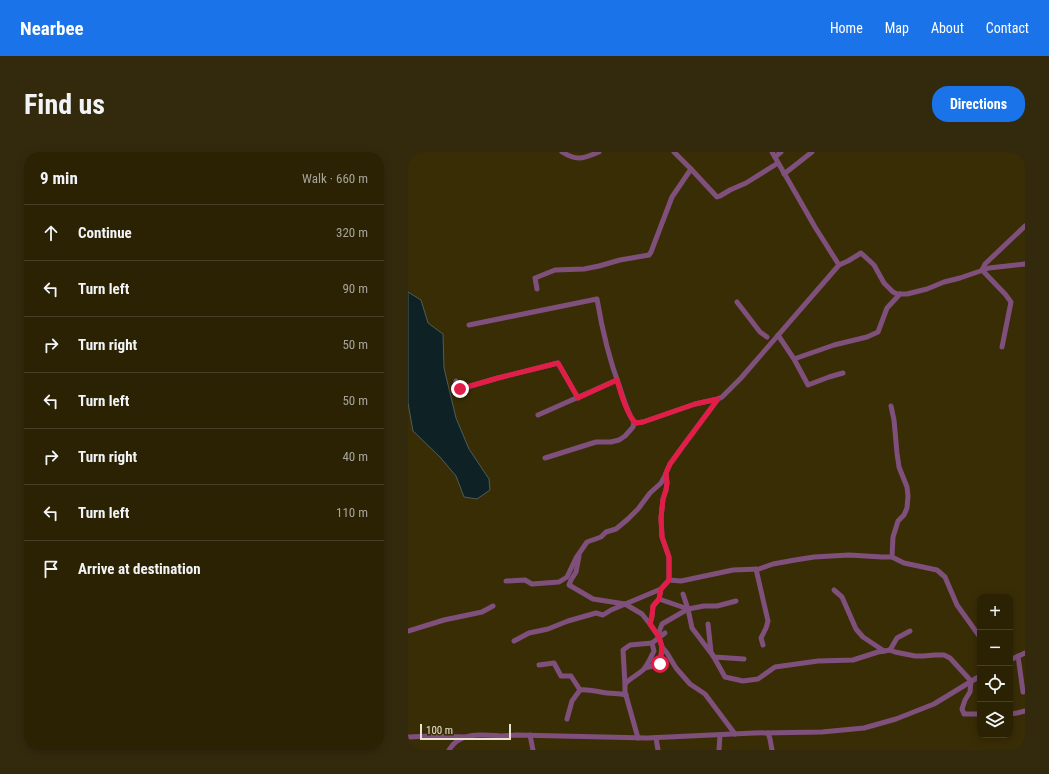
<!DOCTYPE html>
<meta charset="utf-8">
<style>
:root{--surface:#2b2204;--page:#332a0e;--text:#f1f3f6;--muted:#a6a49a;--line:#473f26;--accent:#1a73e8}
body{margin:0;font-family:"Roboto Condensed",sans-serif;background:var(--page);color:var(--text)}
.controls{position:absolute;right:12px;bottom:12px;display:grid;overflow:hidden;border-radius:8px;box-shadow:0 2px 10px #0003}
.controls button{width:36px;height:36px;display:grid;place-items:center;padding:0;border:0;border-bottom:1px solid var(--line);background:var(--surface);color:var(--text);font:20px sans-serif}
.scale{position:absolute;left:12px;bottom:10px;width:91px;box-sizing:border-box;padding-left:4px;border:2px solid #e9e2ce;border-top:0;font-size:11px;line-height:14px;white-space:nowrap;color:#e9e2ce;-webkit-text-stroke:3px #392d06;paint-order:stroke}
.stop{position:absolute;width:12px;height:12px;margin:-9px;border:3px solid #e11d48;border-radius:50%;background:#fff}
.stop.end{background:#e11d48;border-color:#fff;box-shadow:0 1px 4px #0008}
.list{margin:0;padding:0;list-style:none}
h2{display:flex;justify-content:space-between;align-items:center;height:52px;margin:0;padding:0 16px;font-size:17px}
h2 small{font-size:13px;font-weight:400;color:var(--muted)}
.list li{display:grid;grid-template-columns:26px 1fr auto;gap:12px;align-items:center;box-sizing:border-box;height:56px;padding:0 16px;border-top:1px solid var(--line)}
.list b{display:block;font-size:15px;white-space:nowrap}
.list em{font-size:13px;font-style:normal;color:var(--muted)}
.icon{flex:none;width:22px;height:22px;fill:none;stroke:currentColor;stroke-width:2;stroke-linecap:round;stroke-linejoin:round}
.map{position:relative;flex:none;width:617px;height:598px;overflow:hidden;border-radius:16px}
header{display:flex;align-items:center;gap:24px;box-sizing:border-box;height:56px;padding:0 20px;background:var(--accent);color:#fff}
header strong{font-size:19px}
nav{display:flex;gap:22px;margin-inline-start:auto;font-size:14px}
.intro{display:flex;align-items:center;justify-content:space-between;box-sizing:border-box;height:96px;padding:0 24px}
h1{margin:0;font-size:28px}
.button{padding:10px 18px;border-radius:16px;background:var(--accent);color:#fff;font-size:14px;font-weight:700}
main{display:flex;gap:24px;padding:0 24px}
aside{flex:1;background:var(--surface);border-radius:16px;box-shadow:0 2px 10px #0003}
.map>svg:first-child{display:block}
.water{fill:#0e2226;stroke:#505c58}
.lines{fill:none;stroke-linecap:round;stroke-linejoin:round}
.minor{stroke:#7f507b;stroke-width:5}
.route{stroke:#e11d48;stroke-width:5}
</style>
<header>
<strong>Nearbee</strong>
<nav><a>Home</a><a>Map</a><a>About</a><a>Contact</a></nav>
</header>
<div class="intro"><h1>Find us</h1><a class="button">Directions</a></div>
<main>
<aside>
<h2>9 min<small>Walk · 660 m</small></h2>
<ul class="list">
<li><svg class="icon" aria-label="ahead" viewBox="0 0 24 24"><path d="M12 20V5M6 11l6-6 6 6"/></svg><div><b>Continue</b></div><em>320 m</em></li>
<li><svg class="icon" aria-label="left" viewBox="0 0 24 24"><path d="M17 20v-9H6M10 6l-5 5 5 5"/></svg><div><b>Turn left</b></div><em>90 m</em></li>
<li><svg class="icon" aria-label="right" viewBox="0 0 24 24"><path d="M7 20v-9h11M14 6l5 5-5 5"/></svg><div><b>Turn right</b></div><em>50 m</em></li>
<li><svg class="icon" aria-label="left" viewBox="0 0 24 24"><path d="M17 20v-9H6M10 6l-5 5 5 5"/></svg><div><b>Turn left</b></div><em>50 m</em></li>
<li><svg class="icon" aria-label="right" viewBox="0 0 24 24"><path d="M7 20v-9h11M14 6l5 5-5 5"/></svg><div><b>Turn right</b></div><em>40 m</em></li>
<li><svg class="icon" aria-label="left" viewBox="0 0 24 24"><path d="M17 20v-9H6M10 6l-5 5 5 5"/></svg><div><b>Turn left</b></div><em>110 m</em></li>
<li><svg class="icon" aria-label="arrive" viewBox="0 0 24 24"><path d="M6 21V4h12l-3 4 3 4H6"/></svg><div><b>Arrive at destination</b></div></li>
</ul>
</aside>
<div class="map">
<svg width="617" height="598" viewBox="0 0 617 598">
<rect width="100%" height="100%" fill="#392d06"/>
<!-- water -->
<path class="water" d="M 0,140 L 13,148 L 20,171 L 35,182 L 36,216 L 48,266 L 61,297 L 81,327 L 82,338 L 69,347 L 56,345 L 48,324 L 32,305 L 5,279 L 0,251 Z"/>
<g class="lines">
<!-- minor -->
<g class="minor">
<path d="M 154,0 C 170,10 176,6 191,0"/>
<path d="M 364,0 L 407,75 L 431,113"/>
<path d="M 367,5 L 373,0"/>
<path d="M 283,17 L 309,45 L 312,44 L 322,38 L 338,31 L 370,11"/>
<path d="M 376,22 L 404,0"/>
<path d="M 574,118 L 597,142 L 603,150 L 594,195"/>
<path d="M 574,118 L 577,112 L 617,74"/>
<path d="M 129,137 L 127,126 L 147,118 L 176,117 L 191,114 L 212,108 L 241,103 L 243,100 L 264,45 L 283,17 L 266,0"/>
<path d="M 329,150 L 352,180 L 359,185"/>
<path d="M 61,173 L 189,147 C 194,177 201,207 212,236 C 216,248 219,260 226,270 L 228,271 L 235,270 L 287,252 L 310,247"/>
<path d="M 370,183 L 386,207 L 400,233 L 421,225 L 435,221"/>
<path d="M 386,207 L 426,193 L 459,185 L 470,180 L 479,156 L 492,142"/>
<path d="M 48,229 L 49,236 L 52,237 L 90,226 L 150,211 L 170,246"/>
<path d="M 483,254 L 486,268 L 489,301 L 491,315 L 499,335 L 500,344 L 499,356 L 496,363 L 490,369 L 485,385 L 484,405"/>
<path d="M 130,263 L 209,228"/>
<path d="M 137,306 L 188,290 L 203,290 L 211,288 L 217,284 L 225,275 L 226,270"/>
<path d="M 171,404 L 168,420 L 163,428 L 161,433 L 185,447 L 217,452 L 234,462 L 242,472"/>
<path d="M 348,417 L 360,469 L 358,476 L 353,486 L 355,493"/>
<path d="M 261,428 L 273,429 L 325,418 L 351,417 L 365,412 L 387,408 L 406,405 L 441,403 L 474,405 L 484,405 L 496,411 L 529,418 L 537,425 L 549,453 L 572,485"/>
<path d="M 98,429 L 117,428 L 124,432 L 151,430 L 159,425 L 168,406 L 179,390 L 193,385 L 198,380 L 208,377 L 220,367 L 230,357 L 242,341 L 253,331 L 258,322"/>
<path d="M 426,438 L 434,445 L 448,477 L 455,485 L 476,499"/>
<path d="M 275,442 L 280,457 L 284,476 L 306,505 L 336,507"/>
<path d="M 251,447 L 280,457"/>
<path d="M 300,472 L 303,500 L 317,525 L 335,529 L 350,527 L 367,515 L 410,509 L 445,508 L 470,500 L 482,498 L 487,500 L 507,504 L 515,504 L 527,503 L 536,503 L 542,506 L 563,529 L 562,540 L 557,548 L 554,557 L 556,562 L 572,562"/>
<path d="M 0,479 L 36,468 L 74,460 L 85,454"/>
<path d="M 250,483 L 254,472 L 280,457 L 296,454 L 309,454 L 328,449"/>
<path d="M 106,489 L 121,481 L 140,477 L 160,469 L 188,461 L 195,463 L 203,458 L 253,437"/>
<path d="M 482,498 L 489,486 L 502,479"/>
<path d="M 610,504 L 615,540"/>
<path d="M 602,508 L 617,501"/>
<path d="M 131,513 L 146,511 L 153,524 L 163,524 L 172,538 C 181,537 190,540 199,541 C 206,542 211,541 218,543"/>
<path d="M 237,516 L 252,512 L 254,495"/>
<path d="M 217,532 L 215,498 L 222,493 L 244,491"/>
<path d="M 602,562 L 609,561 L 617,559"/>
<path d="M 159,567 L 164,549 L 172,538"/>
<path d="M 360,581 L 362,587 L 364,598"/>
<path d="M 327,582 L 297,542 L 282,532 L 268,516 L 259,501 L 254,495 L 251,485 L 242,472 L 244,464 L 245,454 L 251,447 L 253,437 L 261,428 L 261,405 L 254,385 L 253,366 L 255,347 L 258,338 L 259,331 L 258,321 L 262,312 L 275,294 L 310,247 L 314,245 L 333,226 L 431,113 L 440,109 L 453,101 L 466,113 L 476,131 L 485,140 L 489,142 L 499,142 L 519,137 L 536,130 L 552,126 L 581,116 L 617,112"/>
<path d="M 122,583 L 125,598"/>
<path d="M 0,585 L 24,584 L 57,585"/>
<path d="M 230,586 L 217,540 L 217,532 C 222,526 230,523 236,517 C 240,512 243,505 246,499 L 244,491 L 257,481"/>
<path d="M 248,586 L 250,598"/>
<path d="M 41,598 C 52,579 75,583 93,584 C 98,584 104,583 109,583 L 239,586 L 346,581 L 414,580 L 456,576 L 488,567 L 526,552 L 572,524"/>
<path d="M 311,598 L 312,583"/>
</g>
</g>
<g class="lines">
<!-- route -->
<path class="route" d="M 52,237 L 90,226 L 150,211 L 170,246 L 209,228 C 212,239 219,264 228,271 L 235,270 L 287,252 L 310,247 L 275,294 L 262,312 L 258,321 L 259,331 L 258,338 L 255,347 L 253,366 L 254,385 L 261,405 L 261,428 L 253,437 L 251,447 L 245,454 L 244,464 L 242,472 L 251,485 L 254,495 L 252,512"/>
</g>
</svg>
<div class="controls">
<button>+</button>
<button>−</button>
<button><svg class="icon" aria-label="locate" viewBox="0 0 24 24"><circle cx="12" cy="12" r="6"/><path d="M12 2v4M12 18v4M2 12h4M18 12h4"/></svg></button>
<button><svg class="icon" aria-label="layers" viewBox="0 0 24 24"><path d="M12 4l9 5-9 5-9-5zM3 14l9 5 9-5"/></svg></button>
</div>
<div class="scale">100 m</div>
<div class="stop" style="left:252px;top:512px"></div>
<div class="stop end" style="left:52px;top:237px"></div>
</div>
</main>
